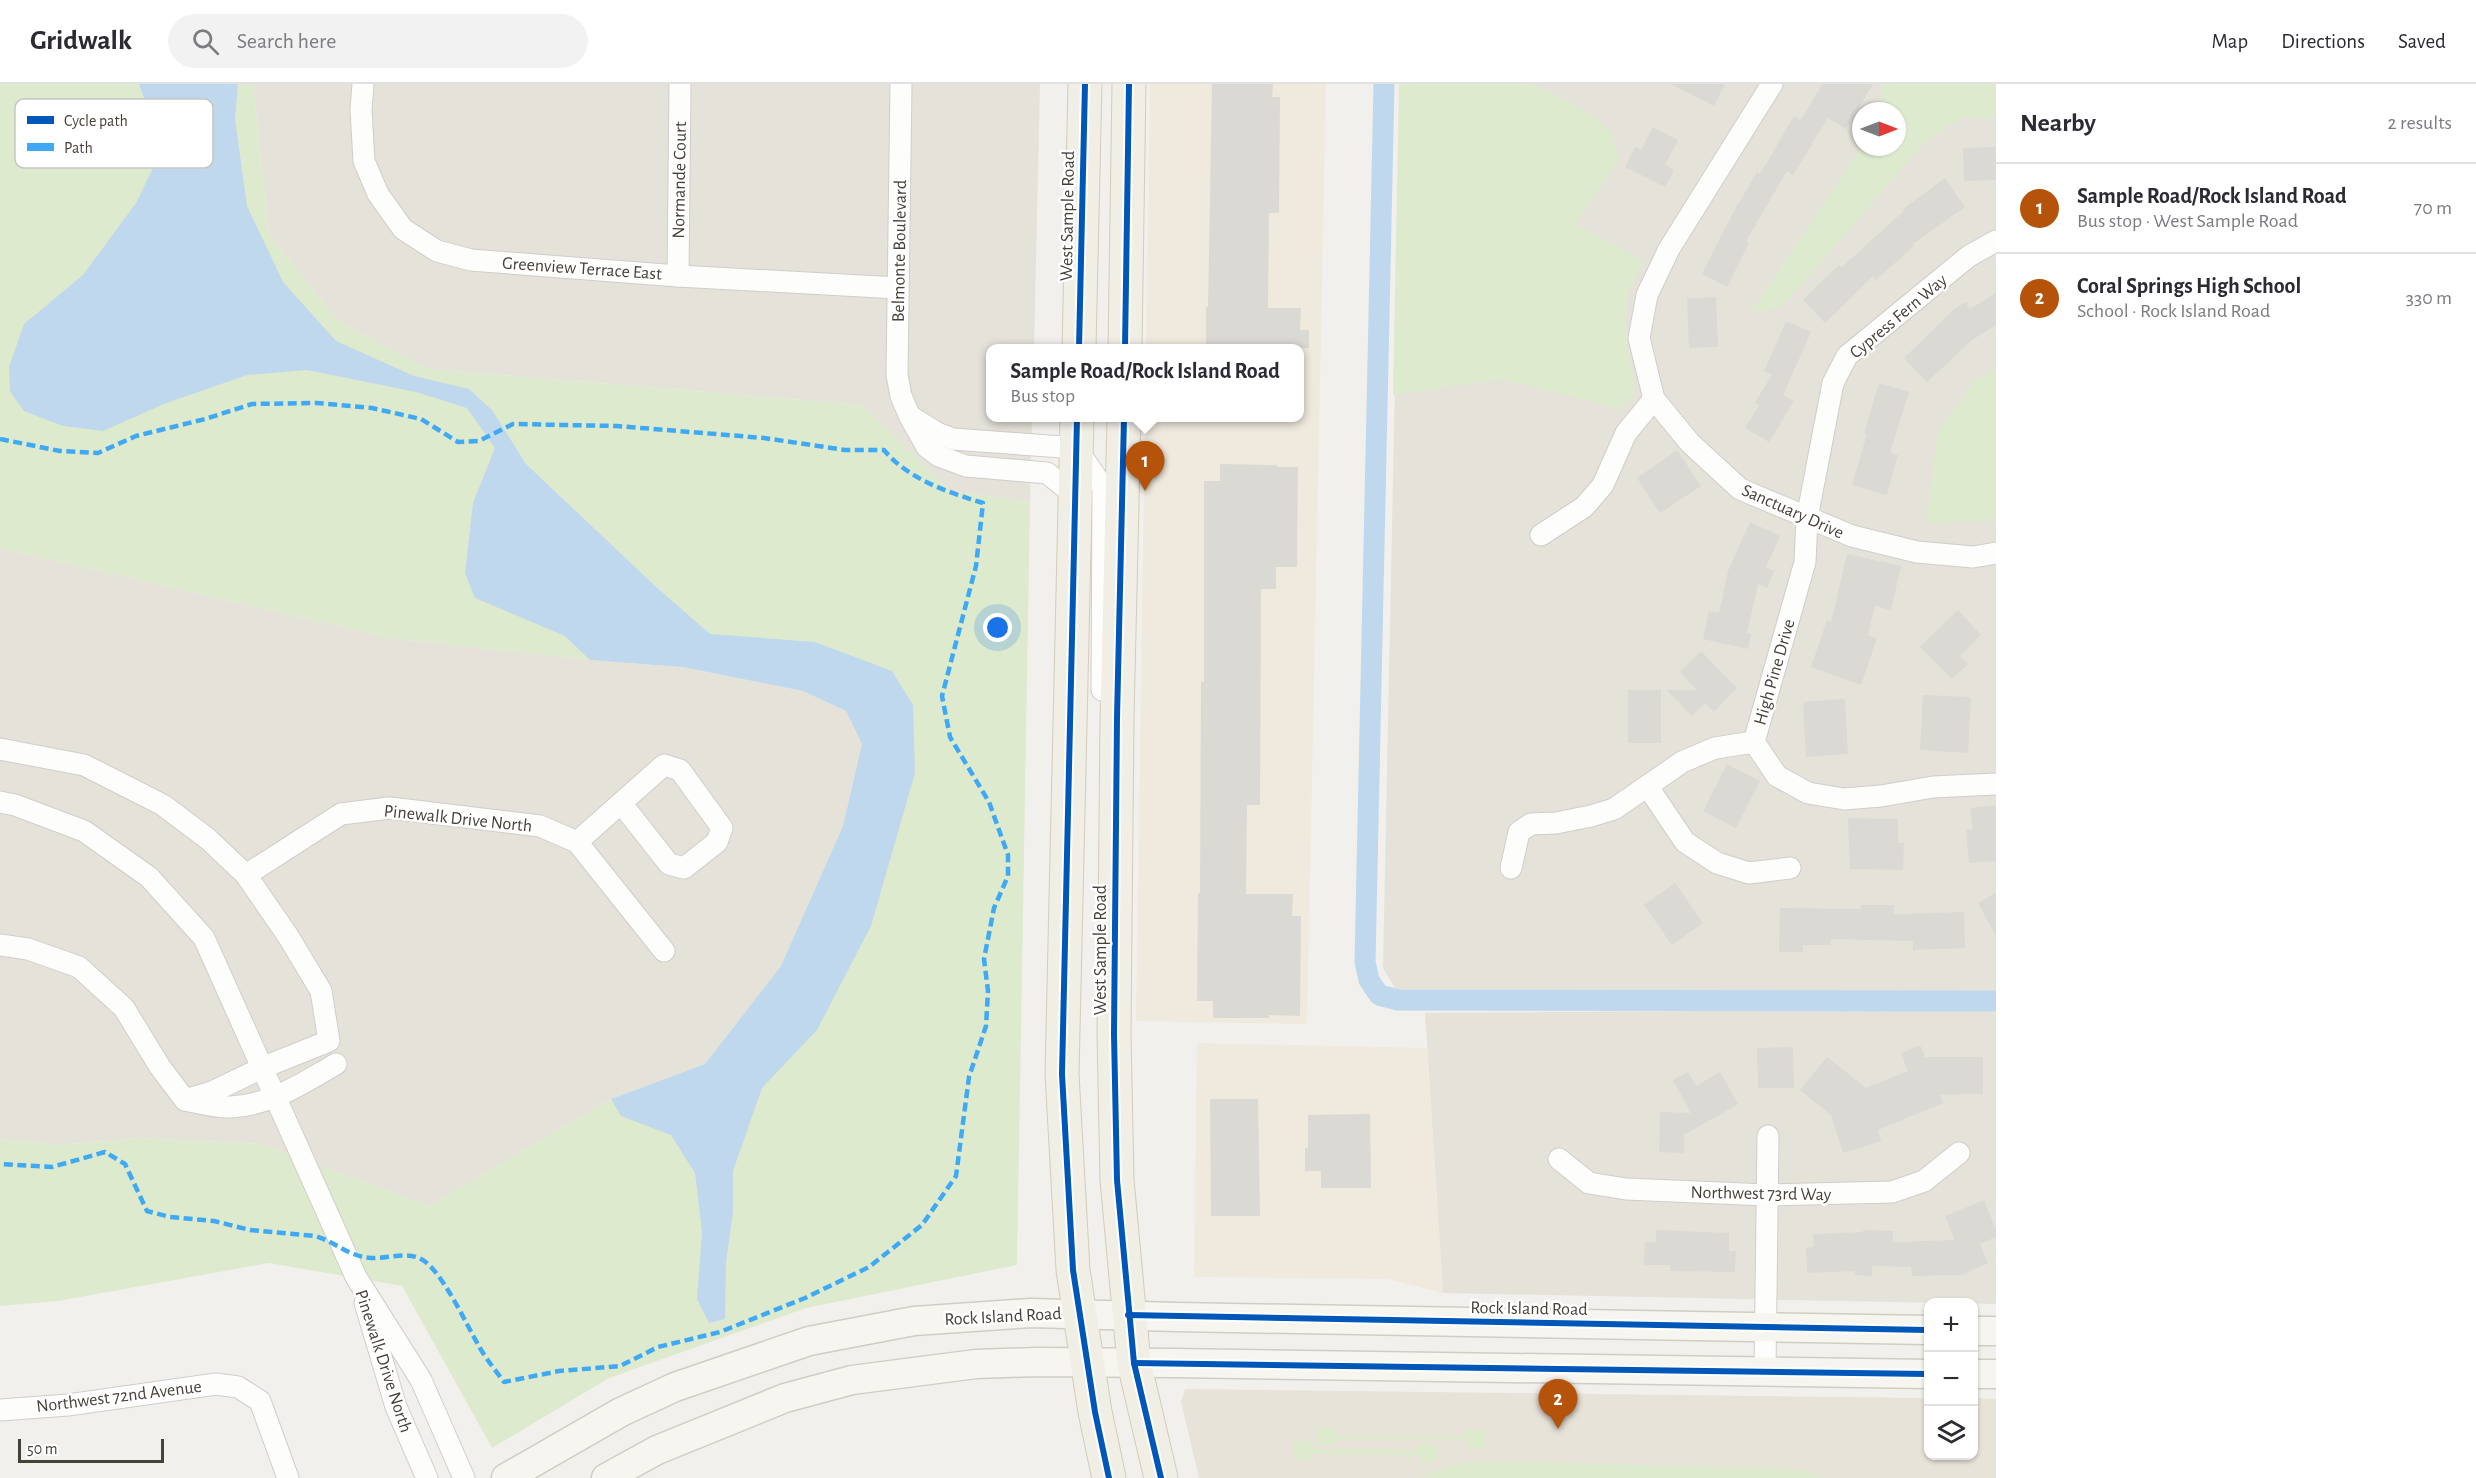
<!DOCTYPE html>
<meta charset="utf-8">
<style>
:root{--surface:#fff;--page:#f2f2f3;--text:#2b2b33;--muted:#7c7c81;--line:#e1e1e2;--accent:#b45309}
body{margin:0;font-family:"Alegreya Sans",sans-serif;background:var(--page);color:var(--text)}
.controls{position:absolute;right:18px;bottom:18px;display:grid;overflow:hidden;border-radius:12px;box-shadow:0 2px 4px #0004}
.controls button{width:54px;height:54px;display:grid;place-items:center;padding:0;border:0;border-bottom:2px solid var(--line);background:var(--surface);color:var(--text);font:30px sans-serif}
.compass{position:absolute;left:1852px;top:18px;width:54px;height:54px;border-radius:50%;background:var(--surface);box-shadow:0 2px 4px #0004;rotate:90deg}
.scale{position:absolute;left:18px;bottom:15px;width:146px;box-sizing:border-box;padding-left:6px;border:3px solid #474238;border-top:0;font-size:16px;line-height:21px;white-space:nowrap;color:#474238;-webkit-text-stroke:4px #fff;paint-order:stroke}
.you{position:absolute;left:998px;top:544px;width:21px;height:21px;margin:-15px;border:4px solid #fff;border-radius:50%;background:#1a73e8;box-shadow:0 0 0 9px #1a73e833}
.badge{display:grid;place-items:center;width:39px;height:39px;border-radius:50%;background:var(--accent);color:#fff;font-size:20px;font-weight:700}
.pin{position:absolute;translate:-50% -50px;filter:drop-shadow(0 2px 3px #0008)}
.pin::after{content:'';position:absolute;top:32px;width:21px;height:18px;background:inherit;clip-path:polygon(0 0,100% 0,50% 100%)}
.popup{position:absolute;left:986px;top:260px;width:318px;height:78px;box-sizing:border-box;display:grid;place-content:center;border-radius:12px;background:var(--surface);filter:drop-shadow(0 2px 4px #0005);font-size:20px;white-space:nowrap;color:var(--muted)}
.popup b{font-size:22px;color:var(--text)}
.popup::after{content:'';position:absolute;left:50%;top:100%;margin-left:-12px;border:12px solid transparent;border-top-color:var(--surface)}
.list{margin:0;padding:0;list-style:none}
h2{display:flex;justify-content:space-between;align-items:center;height:78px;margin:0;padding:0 24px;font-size:26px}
h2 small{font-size:20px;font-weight:400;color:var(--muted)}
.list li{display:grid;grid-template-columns:39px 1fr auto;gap:18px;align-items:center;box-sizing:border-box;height:90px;padding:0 24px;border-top:2px solid var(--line)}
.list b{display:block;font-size:22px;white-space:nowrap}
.list p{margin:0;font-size:20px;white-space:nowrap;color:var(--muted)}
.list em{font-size:20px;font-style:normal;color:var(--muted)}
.icon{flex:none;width:33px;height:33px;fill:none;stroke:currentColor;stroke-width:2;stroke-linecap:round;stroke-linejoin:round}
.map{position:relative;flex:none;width:1996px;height:1394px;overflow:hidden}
header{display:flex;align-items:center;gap:36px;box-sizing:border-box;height:84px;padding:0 30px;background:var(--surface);border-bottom:2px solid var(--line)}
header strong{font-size:28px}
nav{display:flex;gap:33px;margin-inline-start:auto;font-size:21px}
.search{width:420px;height:54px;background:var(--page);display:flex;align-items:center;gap:15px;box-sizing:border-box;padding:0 21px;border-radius:33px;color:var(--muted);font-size:22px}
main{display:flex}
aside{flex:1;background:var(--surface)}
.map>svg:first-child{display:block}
.residential{fill:#e5e2da;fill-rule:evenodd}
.commercial{fill:#f0e9dd}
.education{fill:#e8e3d8}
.green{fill:#deeace}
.water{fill:#bfd8ed}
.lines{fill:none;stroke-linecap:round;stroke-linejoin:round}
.canal{stroke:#bfd8ed;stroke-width:21}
.building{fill:#dbd9d4}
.minor-casing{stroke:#d0cec9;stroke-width:23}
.secondary-casing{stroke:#d0cdc3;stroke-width:31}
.primary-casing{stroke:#d3ccba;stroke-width:35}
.minor{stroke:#fdfdfc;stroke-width:21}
.secondary{stroke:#f7f5f0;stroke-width:28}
.primary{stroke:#f1eee5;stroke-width:33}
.quiet{stroke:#3fa9f5;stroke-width:4.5;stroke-dasharray:9 4.5;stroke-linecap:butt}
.cycleway-casing{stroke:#fff;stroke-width:10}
.cycleway{stroke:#0057b8;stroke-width:6}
.labels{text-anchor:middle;stroke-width:5;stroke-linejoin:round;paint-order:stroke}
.street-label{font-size:18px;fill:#474238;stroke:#fff}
.key{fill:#fff;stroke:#c8c6c3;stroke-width:1.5}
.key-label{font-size:16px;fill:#474238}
</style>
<header>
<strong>Gridwalk</strong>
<div class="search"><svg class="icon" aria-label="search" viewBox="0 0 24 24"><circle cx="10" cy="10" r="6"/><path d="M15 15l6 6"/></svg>Search here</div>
<nav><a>Map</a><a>Directions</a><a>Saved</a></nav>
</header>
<main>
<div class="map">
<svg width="1996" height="1394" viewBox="0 0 1996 1394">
<rect width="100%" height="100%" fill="#f2f0ec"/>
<!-- residential -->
<g class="residential">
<path d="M 253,0 L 1040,0 L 1034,264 L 990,264 L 990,334 L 1032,334 L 1030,418 L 950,407 L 862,321 L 429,285 L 339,238 L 269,150 Z"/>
<path d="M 1401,0 L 1996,0 L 1996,910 L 1419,915 L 1396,906 L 1383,884 ZM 1861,27 L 1897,27 L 1897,63 L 1861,63 Z"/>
<path d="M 0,464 L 390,554 L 590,576 L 683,583 L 803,607 L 846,627 L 862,660 L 843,742 L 781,882 L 705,980 L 611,1015 L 429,1122 L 261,1060 L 139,1054 L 58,1061 L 0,1055 Z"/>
<path d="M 1996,925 L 1996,1220 L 1443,1209 L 1425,929 Z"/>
</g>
<!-- commercial -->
<g class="commercial">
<path d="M 1150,0 L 1326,0 L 1307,940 L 1136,937 L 1145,334 L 1300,334 L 1300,264 L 1146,264 Z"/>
<path d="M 1197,959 L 1427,964 L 1443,1209 L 1388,1195 L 1194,1193 Z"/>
</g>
<!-- education -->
<path class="education" d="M 1185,1305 L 1928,1314 L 1928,1372 L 1974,1372 L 1974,1314 L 1996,1315 L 1996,1394 L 1199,1394 L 1181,1318 Z"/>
<!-- green -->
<g class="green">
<path d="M 0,0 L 253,0 L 269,150 L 339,238 L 429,285 L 862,321 L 950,407 L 1030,418 L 1017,1181 L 806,1224 L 609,1294 L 492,1364 L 402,1202 L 269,1179 L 58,1217 L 0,1222 L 0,1055 L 58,1061 L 139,1054 L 261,1060 L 429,1122 L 611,1015 L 705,980 L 781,882 L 843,742 L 862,660 L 846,627 L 803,607 L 683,583 L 590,576 L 390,554 L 0,464 Z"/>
<path d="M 1399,0 L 1532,0 L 1596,33 L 1613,50 L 1619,77 L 1575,140 L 1643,177 C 1638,186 1632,197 1629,207 C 1622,239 1629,275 1635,307 L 1621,325 L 1502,295 L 1393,311 Z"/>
<path d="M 1882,0 L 1996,0 L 1996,34 L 1960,34 L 1924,59 L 1782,223 L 1751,228 L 1861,63 L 1897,63 L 1897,27 L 1879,27 Z"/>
<path d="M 1996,285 L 1996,436 L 1926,439 L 1938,347 L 1976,295 Z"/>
<path d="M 1317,1343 L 1335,1343 L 1335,1351 L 1468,1352 L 1468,1345 L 1486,1345 L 1486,1364 L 1468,1364 L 1467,1356 L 1336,1355 L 1335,1361 L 1317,1361 Z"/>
<path d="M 1294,1357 L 1313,1358 L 1313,1365 L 1419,1366 L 1419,1359 L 1438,1360 L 1438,1378 L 1419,1378 L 1419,1371 L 1313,1370 L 1313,1376 L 1294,1376 Z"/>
<path d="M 1479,1377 L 1785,1384 L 1807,1387 L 1826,1394 L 1419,1394 C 1439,1384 1457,1379 1479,1377 Z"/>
</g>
<!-- water -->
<path class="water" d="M 139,0 L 238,0 L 235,35 L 247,122 L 283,198 L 336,257 L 414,292 L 469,305 L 492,326 L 526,380 L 654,501 L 710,550 L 815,558 L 892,587 L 913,621 L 915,689 L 871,842 L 817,946 L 762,1004 L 733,1087 L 733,1128 L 726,1179 L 725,1235 L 709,1239 L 697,1215 L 702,1148 L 695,1089 L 671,1051 L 621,1032 L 611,1015 L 705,980 L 781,882 L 843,742 L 862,660 L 846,627 L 803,607 L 683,583 L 590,576 L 565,552 L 475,514 L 465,489 L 473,419 L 495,364 L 467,324 L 416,308 L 307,286 L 247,291 L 164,320 L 103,347 L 63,342 L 24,327 L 10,307 L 9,283 L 24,240 L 83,191 L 136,119 L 157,76 L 155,46 Z"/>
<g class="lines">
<!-- canal -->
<path class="canal" d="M 1384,0 L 1365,878 L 1369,896 L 1379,911 L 1398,916 L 1996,917"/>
</g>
<!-- building -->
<g class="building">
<path d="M 1212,0 L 1273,0 L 1272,13 L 1280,13 L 1279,129 L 1269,129 L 1268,224 L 1301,224 L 1300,246 L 1309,246 L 1309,264 L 1206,264 L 1206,223 L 1208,223 Z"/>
<path d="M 1671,0 L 1725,0 L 1714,22 Z"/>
<path d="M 1822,0 L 1873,0 L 1846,45 L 1828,34 L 1793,91 L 1787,87 L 1746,157 L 1749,159 L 1727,203 L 1702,190 L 1734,127 L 1757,88 L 1760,90 L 1794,32 L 1801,36 Z"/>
<path d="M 1653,43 L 1678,56 L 1665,81 L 1674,86 L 1665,103 L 1625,83 L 1635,63 L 1641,66 Z"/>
<path d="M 1996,63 L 1996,96 L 1964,97 L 1963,64 Z"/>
<path d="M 1945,94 L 1965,123 L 1913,160 L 1914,162 L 1876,196 L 1873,192 L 1825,239 L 1803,216 L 1839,181 L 1842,183 L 1904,127 L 1903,125 Z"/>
<path d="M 1996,209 L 1996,241 L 1972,256 L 1927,298 L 1904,274 L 1953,226 L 1966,218 L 1970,225 Z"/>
<path d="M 1716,213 L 1718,263 L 1689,264 L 1687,214 Z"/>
<path d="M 1786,237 L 1811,248 L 1783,311 L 1794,317 L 1769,358 L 1745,344 L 1759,321 L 1755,318 L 1772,291 L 1764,287 Z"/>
<path d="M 1879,299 L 1909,308 L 1890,369 L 1898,371 L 1887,411 L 1852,401 L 1867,350 L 1864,349 Z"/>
<path d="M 1677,366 L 1701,402 L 1660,429 L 1637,394 Z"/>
<path d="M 1220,380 L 1277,381 L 1277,383 L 1298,383 L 1297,483 L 1276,483 L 1276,505 L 1261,505 L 1260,721 L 1247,721 L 1246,810 L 1293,810 L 1292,832 L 1301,832 L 1300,932 L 1269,931 L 1269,934 L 1213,934 L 1213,917 L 1197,917 L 1198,809 L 1200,809 L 1201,598 L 1204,598 L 1204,397 L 1220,397 Z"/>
<path d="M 1750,438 L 1780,452 L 1766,483 L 1774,487 L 1767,504 L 1758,500 L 1747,549 L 1751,550 L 1748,565 L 1703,555 L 1709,527 L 1719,529 L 1728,487 Z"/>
<path d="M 1847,470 L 1901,482 L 1891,526 L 1875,522 L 1868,551 L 1877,554 L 1861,601 L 1811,583 L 1827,536 L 1831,538 Z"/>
<path d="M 1958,526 L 1981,551 L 1960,572 L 1968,580 L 1952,595 L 1920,563 Z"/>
<path d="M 1701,567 L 1737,604 L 1714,628 L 1705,619 L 1692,632 L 1667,606 L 1697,606 L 1680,588 Z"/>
<rect x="1628" y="606" width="33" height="53"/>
<path d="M 1923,611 L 1971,613 L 1968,669 L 1920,666 Z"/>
<path d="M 1845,615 L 1848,670 L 1806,673 L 1803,618 Z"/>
<path d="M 1727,680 L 1760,697 L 1736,744 L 1703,727 Z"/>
<path d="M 1996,721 L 1996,777 L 1969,779 L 1966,746 L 1973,745 L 1970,724 Z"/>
<path d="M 1848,734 L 1898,735 L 1898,759 L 1904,759 L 1903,786 L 1850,785 Z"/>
<path d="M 1675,799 L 1703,839 L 1672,861 L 1644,821 Z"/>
<path d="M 1996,809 L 1996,852 L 1978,819 Z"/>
<path d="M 1861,821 L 1894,821 L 1894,830 L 1964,828 L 1965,864 L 1913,866 L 1913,857 L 1831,855 L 1831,861 L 1803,861 L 1803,868 L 1779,868 L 1780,824 L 1861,825 Z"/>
<path d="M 1920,961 L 1925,973 L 1983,973 L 1983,1010 L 1940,1011 L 1943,1019 L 1878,1046 L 1881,1057 L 1843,1069 L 1831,1031 L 1800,1006 L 1827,973 L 1866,1004 L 1908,987 L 1901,969 Z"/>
<path d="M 1793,963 L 1794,1004 L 1758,1004 L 1757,964 Z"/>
<path d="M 1688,988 L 1696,1002 L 1720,988 L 1738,1020 L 1684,1051 L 1684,1069 L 1659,1068 L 1660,1028 L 1691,1029 L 1673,996 Z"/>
<path d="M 1210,1015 L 1258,1015 L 1260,1132 L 1211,1132 Z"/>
<path d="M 1370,1030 L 1371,1104 L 1321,1104 L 1321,1087 L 1305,1087 L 1305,1064 L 1308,1064 L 1308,1031 Z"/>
<path d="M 1984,1116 L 1996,1146 L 1996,1153 L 1980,1160 L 1988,1179 L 1961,1191 L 1912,1192 L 1911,1183 L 1872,1182 L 1872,1192 L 1855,1191 L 1855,1187 L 1807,1189 L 1806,1164 L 1814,1163 L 1813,1150 L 1863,1148 L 1863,1146 L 1893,1147 L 1893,1158 L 1955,1156 L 1945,1132 Z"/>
<path d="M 1656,1146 L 1729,1149 L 1729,1167 L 1736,1167 L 1735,1188 L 1670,1187 L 1670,1181 L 1644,1181 L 1645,1158 L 1656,1158 Z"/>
</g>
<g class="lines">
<!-- minor casing -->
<g class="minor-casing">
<g id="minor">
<path d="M 363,0 L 361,26 L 364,77 L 378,110 L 403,145 L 437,167 L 471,176 L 678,192 L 898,204"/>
<path d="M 901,0 L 897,291 L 901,312 L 910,333 L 927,363 L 939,372 L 966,382 L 1047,389 L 1076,412"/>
<path d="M 1772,0 L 1669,165 L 1647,211 L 1639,254 L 1654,315 L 1690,359 L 1740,405 L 1852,452 L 1917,468 L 1973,473 L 1996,469"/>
<path d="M 1996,157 L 1969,172 L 1847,272 L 1833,299 L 1807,434 L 1805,478 L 1754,658 L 1777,692 L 1808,709 L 1844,715 L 1881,712 L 1933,703 L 1996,700"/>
<path d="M 678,192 L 680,0"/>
<path d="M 913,334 L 937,349 L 953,355 L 1076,364 L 1103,403 L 1102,606"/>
<path d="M 1541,451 L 1584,423 L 1603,401 L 1626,349 L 1654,315"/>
<path d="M 0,665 L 84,681 L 163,721 L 208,755 L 246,791"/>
<path d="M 1648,703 L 1685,758 L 1717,779 L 1749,789 L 1790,784"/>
<path d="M 0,718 L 15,721 L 84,747 L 149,793 L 204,854 L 356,1193 L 421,1296 L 464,1394"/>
<path d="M 577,758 L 664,681 L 680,686 L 722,744 L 717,758 L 684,784 L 669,780 L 621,719"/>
<path d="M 1511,784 L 1519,748 L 1531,740 L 1556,739 L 1591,732 L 1614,725 L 1682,678 L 1715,664 L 1754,658"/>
<path d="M 0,861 L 28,865 L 79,883 L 124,924 L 160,983 L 185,1016 C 199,1019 216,1024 231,1023 C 271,1021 303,999 336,980"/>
<path d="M 185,1016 L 212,1008 L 264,983 L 329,957 L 321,907 L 288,852 L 246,791 L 341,730 L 389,724 L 407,726 L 540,742 L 577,758 L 664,867"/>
<path d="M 1559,1075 L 1589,1099 L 1626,1105 L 1767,1111 L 1892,1108 L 1924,1097 L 1959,1069"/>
<path d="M 365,1219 L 396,1323 L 427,1394"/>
<path d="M 1765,1286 L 1768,1052"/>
<path d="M 0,1326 L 68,1321 L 216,1300 L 238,1303 L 260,1317 L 288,1394"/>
</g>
</g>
<!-- secondary casing -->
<g class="secondary-casing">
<g id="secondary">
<path d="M 1974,1247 L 1996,1247"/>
<path d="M 1974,1290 L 1996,1290"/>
<path d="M 506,1394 L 621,1328 L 675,1303 L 809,1257 L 914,1237 L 1031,1229 L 1177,1233 L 1928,1246"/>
<path d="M 606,1394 L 657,1366 L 785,1314 L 852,1296 L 976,1280 L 1036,1278 L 1174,1279 L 1928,1290"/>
</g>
</g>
<!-- primary casing -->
<g class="primary-casing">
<g id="primary">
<path d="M 1079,264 L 1085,0"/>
<path d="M 1125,264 L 1129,0"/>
<path d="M 1077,334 L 1062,990 L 1073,1186 L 1095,1328 L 1109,1394"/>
<path d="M 1124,334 L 1117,634 L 1114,950 L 1117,1096 L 1134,1279 L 1161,1394"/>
</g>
</g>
<!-- minor -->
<use href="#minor" class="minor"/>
<!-- secondary -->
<use href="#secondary" class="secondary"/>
<!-- primary -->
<use href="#primary" class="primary"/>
<!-- quiet -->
<path class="quiet" d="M 0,355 L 60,367 L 98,369 L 136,352 L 205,335 L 252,320 L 317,319 L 372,324 L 421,335 L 458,358 L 479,357 L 513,340 L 617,342 L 764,354 L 845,366 L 884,366 C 908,395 947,408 983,419 L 976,482 L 942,612 L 950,653 L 989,718 L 1008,771 L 1008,792 L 994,824 L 984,875 L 988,907 L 986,942 L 969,993 L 956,1092 L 922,1141 L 869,1183 L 805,1214 L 720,1248 L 658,1263 L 620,1282 L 559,1287 L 504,1298 C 496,1287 487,1276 480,1264 C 467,1242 442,1186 421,1175 C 407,1167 386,1175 371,1174 C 347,1172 336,1158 315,1152 L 250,1146 L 214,1137 L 170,1133 L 147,1127 L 125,1080 L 105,1068 L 52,1083 L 0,1080"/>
<!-- cycleway casing -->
<g class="cycleway-casing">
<g id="cycleway">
<path d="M 1079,264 L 1085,0"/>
<path d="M 1125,264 L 1129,0"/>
<path d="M 1077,334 L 1062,990 L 1073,1186 L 1095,1328 L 1109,1394"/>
<path d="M 1124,334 L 1117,634 L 1114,950 L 1117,1096 L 1134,1279 L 1161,1394"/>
<path d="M 1128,1231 L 1928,1246"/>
<path d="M 1134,1279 L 1928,1290"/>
</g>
</g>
<!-- cycleway -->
<use href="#cycleway" class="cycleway"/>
</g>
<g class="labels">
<!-- street labels -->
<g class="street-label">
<text transform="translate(679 96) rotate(-89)" y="6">Normande Court</text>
<text transform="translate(1067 132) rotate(-89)" y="6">West Sample Road</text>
<text transform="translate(899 167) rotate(-89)" y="6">Belmonte Boulevard</text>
<text transform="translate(582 184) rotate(4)" y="6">Greenview Terrace East</text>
<text transform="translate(1898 232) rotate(-40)" y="6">Cypress Fern Way</text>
<text transform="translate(1793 427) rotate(24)" y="6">Sanctuary Drive</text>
<text transform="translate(1774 588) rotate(-74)" y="6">High Pine Drive</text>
<text transform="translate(458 734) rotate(6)" y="6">Pinewalk Drive North</text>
<text transform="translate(1100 866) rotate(-90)" y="6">West Sample Road</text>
<text transform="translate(1761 1109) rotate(1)" y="6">Northwest 73rd Way</text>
<text transform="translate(1529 1224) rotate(1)" y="6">Rock Island Road</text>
<text transform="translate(1003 1232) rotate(-3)" y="6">Rock Island Road</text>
<text transform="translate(384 1277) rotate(72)" y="6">Pinewalk Drive North</text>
<text transform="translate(119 1312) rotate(-7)" y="6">Northwest 72nd Avenue</text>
</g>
</g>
<!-- legend -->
<rect x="15" y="15" width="198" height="69" rx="9" class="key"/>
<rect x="27" y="32" width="27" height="8" fill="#0057b8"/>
<rect x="27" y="59" width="27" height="8" fill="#3fa9f5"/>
<g class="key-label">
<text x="64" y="42">Cycle path</text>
<text x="64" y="69">Path</text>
</g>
</svg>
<div class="controls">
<button>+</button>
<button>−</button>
<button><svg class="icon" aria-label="layers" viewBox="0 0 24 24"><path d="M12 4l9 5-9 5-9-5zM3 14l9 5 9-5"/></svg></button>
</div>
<svg class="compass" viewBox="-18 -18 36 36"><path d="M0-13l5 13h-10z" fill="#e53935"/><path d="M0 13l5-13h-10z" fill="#7c7c81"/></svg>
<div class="scale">50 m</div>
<div class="you"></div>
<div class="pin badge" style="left:1145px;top:407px">1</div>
<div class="popup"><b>Sample Road/Rock Island Road</b>Bus stop</div>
<div class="pin badge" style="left:1558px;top:1345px">2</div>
</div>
<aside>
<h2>Nearby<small>2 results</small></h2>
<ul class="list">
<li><span class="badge">1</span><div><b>Sample Road/Rock Island Road</b><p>Bus stop · West Sample Road</p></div><em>70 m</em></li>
<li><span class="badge">2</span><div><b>Coral Springs High School</b><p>School · Rock Island Road</p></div><em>330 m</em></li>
</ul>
</aside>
</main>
